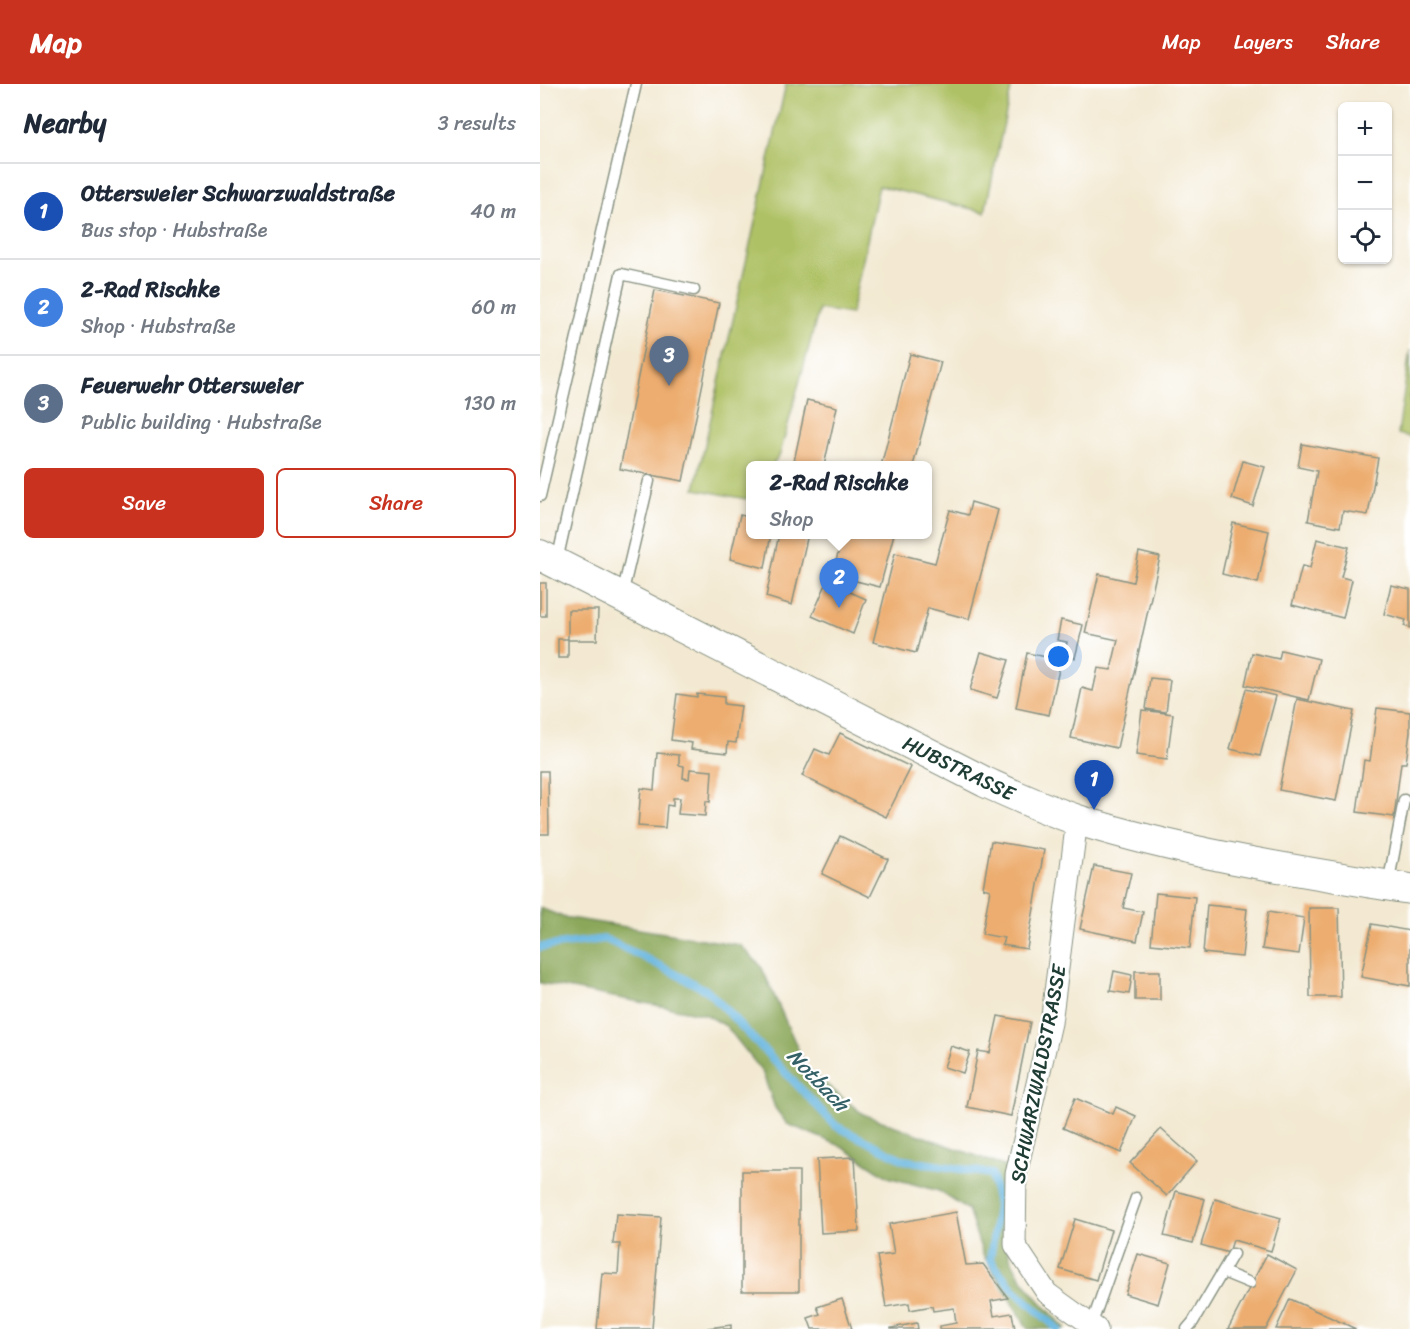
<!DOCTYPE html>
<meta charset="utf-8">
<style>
:root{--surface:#fff;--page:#f2f2f3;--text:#1f2937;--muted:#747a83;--line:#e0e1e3;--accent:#c8321e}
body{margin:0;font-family:Sriracha,sans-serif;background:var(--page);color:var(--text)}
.controls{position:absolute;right:18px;top:18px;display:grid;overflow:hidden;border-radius:9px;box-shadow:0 2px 4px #0004}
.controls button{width:54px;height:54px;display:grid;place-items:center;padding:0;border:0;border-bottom:2px solid var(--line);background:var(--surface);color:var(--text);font:30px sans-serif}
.you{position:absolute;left:519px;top:573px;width:21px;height:21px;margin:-15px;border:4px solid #fff;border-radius:50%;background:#1a73e8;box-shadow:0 0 0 9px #1a73e833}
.badge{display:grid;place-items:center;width:39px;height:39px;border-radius:50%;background:var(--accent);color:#fff;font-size:20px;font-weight:700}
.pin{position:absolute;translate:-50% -50px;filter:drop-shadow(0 2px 3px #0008)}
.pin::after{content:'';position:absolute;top:32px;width:21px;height:18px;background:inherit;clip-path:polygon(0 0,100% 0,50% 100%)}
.popup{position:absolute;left:206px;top:377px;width:186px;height:78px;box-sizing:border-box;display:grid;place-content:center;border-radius:9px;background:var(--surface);filter:drop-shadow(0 2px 4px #0005);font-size:20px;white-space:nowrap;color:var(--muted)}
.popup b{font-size:22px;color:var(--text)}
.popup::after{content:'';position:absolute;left:50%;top:100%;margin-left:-12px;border:12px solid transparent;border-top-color:var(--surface)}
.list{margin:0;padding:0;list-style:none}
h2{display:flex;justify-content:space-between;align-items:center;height:78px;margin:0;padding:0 24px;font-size:26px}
h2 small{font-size:20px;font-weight:400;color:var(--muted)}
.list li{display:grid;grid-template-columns:39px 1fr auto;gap:18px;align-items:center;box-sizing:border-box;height:96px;padding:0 24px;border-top:2px solid var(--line)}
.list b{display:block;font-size:22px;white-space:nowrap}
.list p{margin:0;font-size:20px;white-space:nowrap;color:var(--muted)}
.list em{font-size:20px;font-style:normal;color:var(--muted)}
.actions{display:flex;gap:12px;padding:18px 24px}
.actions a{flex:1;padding:14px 0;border:2px solid var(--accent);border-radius:9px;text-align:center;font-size:21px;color:var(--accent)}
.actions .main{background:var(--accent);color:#fff}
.icon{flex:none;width:33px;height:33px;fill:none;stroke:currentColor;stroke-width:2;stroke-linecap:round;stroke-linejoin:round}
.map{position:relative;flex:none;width:870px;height:1245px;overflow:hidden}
header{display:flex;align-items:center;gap:36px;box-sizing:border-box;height:84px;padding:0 30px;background:var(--accent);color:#fff}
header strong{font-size:28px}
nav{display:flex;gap:33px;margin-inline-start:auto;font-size:21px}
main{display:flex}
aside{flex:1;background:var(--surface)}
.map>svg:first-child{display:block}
.green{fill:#afc165;stroke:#677f4c;stroke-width:1.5}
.forest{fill:#8ba75a;stroke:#557247;stroke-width:1.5}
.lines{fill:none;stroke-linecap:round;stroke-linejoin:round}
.stream{stroke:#64b4de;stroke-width:8}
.building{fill:#edad6f}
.service-casing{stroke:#899383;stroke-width:13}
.minor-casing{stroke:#899383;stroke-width:23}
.secondary-casing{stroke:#899383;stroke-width:32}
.service{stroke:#fff;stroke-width:10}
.minor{stroke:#fff;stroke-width:21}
.secondary{stroke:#fff;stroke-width:30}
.labels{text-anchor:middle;stroke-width:4.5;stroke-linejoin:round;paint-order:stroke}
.street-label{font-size:20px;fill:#1f3d34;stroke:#fff}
.water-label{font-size:21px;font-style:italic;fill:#346167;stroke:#fff}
</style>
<header>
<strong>Map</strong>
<nav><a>Map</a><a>Layers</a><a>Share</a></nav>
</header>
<main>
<aside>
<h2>Nearby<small>3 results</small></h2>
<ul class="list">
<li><span class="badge" style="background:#1a4fb4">1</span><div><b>Ottersweier Schwarzwaldstraße</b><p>Bus stop · Hubstraße</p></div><em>40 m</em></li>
<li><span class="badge" style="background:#3f7fe0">2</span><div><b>2-Rad Rischke</b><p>Shop · Hubstraße</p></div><em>60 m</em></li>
<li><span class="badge" style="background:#5c6f8a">3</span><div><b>Feuerwehr Ottersweier</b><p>Public building · Hubstraße</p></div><em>130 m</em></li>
</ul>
<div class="actions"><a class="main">Save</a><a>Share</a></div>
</aside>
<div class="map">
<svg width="870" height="1245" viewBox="0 0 870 1245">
<rect width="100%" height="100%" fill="#fff"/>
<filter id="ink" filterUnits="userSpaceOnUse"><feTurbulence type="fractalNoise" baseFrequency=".0167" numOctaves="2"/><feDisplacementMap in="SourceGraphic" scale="12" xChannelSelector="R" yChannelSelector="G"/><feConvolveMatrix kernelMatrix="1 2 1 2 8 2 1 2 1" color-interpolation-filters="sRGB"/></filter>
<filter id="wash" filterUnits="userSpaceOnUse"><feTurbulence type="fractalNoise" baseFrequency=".008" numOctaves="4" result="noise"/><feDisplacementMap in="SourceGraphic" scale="24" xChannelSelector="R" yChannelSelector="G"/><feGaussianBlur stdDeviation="1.35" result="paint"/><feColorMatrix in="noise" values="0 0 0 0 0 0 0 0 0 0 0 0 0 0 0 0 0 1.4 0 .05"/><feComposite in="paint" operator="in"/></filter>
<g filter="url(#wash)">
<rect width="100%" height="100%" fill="#f3e9d2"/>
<!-- green -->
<g class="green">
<path d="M 246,0 L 472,0 L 445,128 L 339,102 L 311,230 L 279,225 L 240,370 L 232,381 L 210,382 L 210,410 L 206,415 L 155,405 Z"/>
<path d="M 870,266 L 870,353 L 858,350 Z"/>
</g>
<!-- forest -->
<path class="forest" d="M 0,824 L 23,833 L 200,861 L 221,882 L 267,985 L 323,1030 L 469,1084 C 467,1105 462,1128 464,1149 C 468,1189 501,1218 526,1245 L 488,1245 L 443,1171 L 428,1126 L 399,1107 L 348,1093 L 301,1062 L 247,1040 L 235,1024 L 222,987 L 186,942 L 167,931 L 0,899 Z"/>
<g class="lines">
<!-- stream -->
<path class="stream" d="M 0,863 L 65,855 L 105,874 L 168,907 L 296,1042 L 364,1076 L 452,1090 L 458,1122 L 450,1176 L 474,1206 L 518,1245"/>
</g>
<g id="blocks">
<!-- building -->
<g class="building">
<path d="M 115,206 L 179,219 L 143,397 L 80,385 Z"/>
<path d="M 370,270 L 401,278 L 373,382 L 341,382 Z"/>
<path d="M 267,316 L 297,323 L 284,382 L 253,382 Z"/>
<path d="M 762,360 L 838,374 L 828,431 L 803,427 L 800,443 L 768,437 L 777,387 L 758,383 Z"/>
<path d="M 703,377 L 725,383 L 713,422 L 692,415 Z"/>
<path d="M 431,418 L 458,426 L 429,535 L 388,524 L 376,569 L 333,558 L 355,469 L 395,479 L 410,426 L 428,431 Z"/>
<path d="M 200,431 L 210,433 L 210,450 L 231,450 L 225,484 L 190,475 Z"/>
<path d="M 693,439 L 729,447 L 718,499 L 682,490 Z"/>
<path d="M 239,450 L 268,450 L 252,521 L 226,513 Z"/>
<path d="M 303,450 L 354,450 L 340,503 L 304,494 L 301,502 L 286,496 L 289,489 L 293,489 Z"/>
<path d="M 777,455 L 809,463 L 801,493 L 812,496 L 803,534 L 752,521 L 762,482 L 770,484 Z"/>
<path d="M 599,468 L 620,473 L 577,664 L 531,654 L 542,604 L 553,607 L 558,584 L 571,586 L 578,556 L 545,549 L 559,490 L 593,498 Z"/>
<path d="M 287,498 L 326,515 L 313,550 L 272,532 Z"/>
<rect x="0" y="499" width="6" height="33"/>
<path d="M 851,501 L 870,505 L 870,544 L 864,542 L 866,536 L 844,530 Z"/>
<path d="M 28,526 L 58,526 L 57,556 L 28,556 L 28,574 L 18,574 L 18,555 L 28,555 Z"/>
<path d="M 521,536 L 543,541 L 535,574 L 524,572 L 527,558 L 517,556 Z"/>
<path d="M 741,566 L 779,575 L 769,616 L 705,601 L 712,569 L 739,575 Z"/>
<path d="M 441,568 L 469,576 L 457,614 L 430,606 Z"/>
<path d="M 487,569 L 521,576 L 509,631 L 476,624 Z"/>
<path d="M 610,594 L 630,596 L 626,628 L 606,625 Z"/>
<path d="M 706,605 L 736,612 L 720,672 L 690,665 Z"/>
<path d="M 137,610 L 157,613 L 157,610 L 184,613 L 184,620 L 201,622 L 196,659 L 188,658 L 187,669 L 151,665 L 152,659 L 131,656 Z"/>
<path d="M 757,615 L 814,627 L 796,717 L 739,706 Z"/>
<path d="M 837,624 L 870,628 L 870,648 L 866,679 L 861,679 L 854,733 L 817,728 L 824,676 L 830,677 Z"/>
<path d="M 602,626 L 633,630 L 627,675 L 596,671 Z"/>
<path d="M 300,649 L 371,683 L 346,733 L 262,692 L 275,665 L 289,671 Z"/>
<path d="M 117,669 L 139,671 L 139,681 L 144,682 L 143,694 L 149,695 L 150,685 L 172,687 L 170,718 L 166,717 L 165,732 L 138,730 L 140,714 L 133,714 L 133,722 L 127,721 L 125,744 L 98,742 L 101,704 L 114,706 Z"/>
<path d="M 0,687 L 8,687 L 9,750 L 0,750 Z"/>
<path d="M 300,752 L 348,775 L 330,813 L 282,790 Z"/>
<path d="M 451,757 L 504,766 L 487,865 L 462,861 L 464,854 L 442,850 L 450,806 L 443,804 Z"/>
<path d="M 554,782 L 591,789 L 583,824 L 603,828 L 597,857 L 540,845 Z"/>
<path d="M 616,809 L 655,813 L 650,864 L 611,860 Z"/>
<path d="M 667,821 L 707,825 L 702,873 L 663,869 Z"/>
<path d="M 769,824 L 799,824 L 801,913 L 770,913 Z"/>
<path d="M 728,828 L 764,834 L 759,870 L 722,865 Z"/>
<path d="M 832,840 L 870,847 L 870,902 L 821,893 Z"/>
<path d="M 574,887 L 592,891 L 589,910 L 570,907 Z"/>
<rect x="595" y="887" width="25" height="29"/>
<path d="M 458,932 L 490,938 L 471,1032 L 427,1023 L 438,967 L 450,969 Z"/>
<path d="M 411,962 L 430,968 L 423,989 L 404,983 Z"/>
<path d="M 535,1014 L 573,1030 L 576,1023 L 596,1032 L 581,1069 L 523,1044 Z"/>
<path d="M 621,1045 L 657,1077 L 627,1112 L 590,1079 Z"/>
<path d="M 315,1073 L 319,1147 L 281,1149 L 277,1075 Z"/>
<rect x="202" y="1087" width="57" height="120"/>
<path d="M 636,1107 L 665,1115 L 653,1159 L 624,1152 Z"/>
<path d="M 675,1115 L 741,1134 L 731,1167 L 693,1156 L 689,1169 L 661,1161 Z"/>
<path d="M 416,1128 L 426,1181 L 443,1180 L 468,1214 L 451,1217 L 454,1232 L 472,1229 L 475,1245 L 400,1245 L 400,1242 L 416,1239 L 414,1224 L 393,1227 L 392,1222 L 370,1226 L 369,1219 L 346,1223 L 337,1172 L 354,1170 L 349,1140 Z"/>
<path d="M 76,1130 L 121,1133 L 112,1245 L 57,1245 L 62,1189 L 78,1190 L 80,1160 L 73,1160 Z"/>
<path d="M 535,1135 L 571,1146 L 556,1196 L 520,1185 Z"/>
<path d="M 598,1170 L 630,1179 L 618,1220 L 585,1210 Z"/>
<path d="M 727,1170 L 757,1186 L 726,1245 L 688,1245 Z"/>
<path d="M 302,1215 L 312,1245 L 272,1245 L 268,1234 L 280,1230 L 277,1223 Z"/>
<path d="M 750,1215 L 816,1245 L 736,1245 Z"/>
<path d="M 377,1239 L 378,1245 L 351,1245 L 351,1244 Z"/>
<path d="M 191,1241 L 191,1245 L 168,1245 L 168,1244 Z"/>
</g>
</g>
</g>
<g filter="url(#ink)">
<use href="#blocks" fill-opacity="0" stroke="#899383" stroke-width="1.5"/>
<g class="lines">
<!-- service casing -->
<g class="service-casing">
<g id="service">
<path d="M 0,412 L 96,0"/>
<path d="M 17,477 L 81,190 L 154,206"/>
<path d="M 82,511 L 109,397"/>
<path d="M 848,801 L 864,716"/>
<path d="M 683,1188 L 710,1199"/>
<path d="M 551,1242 L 596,1114"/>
<path d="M 647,1245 L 653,1238 L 693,1170"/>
</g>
</g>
<!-- minor casing -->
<g class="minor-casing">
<path id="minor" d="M 537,736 L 511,939 L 476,1090 L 475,1161 L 507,1209 L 557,1245"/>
</g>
<!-- secondary casing -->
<g class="secondary-casing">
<path id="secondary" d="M 0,471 L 445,698 C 476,712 506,726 538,736 C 646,770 759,787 870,805"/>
</g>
<!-- service -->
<use href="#service" class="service"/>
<!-- minor -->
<use href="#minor" class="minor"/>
<!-- secondary -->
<use href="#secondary" class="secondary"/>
</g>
</g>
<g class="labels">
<!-- street labels -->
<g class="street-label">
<text transform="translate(419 684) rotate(26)" y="7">HUBSTRASSE</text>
<text transform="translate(498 990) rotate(-79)" y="7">SCHWARZWALDSTRASSE</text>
</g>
<!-- water labels -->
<g class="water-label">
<text transform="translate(278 996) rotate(46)" y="7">Notbach</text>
</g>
</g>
</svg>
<div class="controls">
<button>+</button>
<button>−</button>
<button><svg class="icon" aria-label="locate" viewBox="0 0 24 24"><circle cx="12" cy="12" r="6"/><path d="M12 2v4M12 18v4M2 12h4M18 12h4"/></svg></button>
</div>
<div class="you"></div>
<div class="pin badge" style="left:554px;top:726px;background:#1a4fb4">1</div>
<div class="pin badge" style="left:299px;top:524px;background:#3f7fe0">2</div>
<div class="popup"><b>2-Rad Rischke</b>Shop</div>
<div class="pin badge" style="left:129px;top:302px;background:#5c6f8a">3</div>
</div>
</main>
